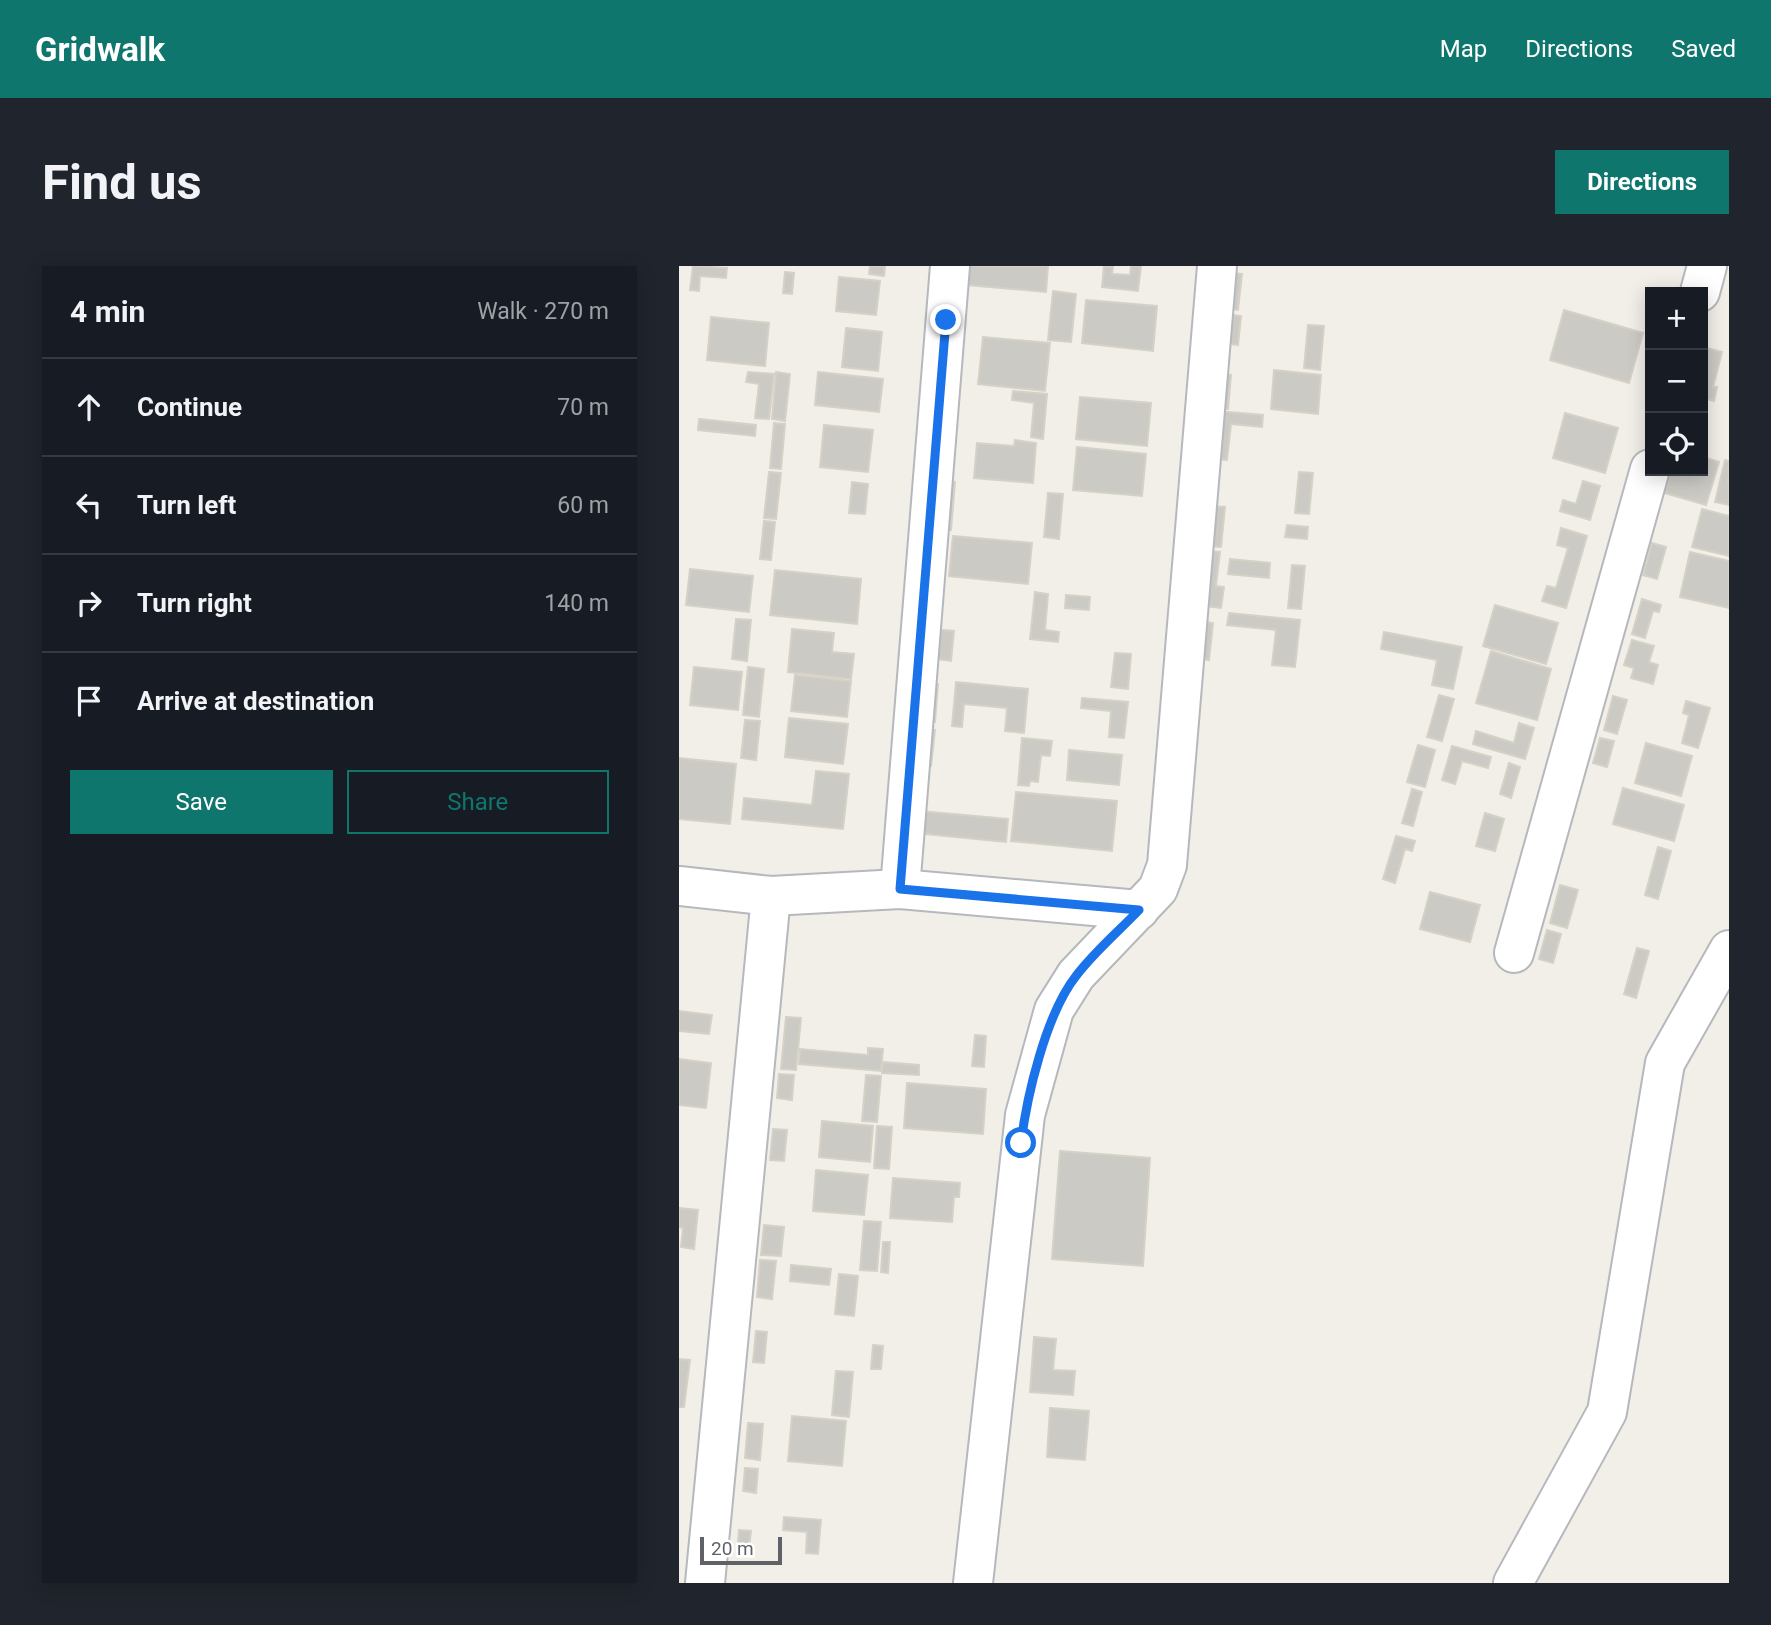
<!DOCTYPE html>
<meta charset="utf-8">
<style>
:root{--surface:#171b24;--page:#20242c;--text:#f1f3f6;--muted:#9ea1a6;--line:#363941;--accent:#0f766e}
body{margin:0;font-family:Roboto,sans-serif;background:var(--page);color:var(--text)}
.controls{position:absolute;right:21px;top:21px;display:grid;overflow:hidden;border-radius:0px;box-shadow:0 4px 18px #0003}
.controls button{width:63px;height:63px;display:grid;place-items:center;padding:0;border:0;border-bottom:2px solid var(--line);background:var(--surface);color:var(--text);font:35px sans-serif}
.scale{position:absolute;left:21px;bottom:18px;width:82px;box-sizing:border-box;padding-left:7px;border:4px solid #5f6368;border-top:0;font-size:19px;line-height:24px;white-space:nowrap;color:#5f6368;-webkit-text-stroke:5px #fff;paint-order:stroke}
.stop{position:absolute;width:21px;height:21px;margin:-16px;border:5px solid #1a73e8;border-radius:50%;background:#fff}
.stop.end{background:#1a73e8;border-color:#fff;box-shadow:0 2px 7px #0008}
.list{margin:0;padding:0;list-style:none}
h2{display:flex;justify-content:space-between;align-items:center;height:91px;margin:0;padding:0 28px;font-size:30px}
h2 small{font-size:23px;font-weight:400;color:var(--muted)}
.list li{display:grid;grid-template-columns:46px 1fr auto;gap:21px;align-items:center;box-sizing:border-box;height:98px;padding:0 28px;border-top:2px solid var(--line)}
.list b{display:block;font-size:26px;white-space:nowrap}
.list em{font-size:23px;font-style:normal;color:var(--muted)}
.actions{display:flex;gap:14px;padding:21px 28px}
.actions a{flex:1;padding:16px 0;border:2px solid var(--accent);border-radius:0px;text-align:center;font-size:24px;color:var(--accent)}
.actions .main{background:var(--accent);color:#fff}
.icon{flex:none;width:38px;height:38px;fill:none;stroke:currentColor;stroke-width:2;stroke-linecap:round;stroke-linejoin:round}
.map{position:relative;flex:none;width:1050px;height:1317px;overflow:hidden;border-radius:0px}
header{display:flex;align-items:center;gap:42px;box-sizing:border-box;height:98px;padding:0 35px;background:var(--accent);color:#fff}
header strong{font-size:33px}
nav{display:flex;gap:38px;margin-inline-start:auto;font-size:24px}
.intro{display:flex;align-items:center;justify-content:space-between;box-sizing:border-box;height:168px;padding:0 42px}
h1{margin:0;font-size:49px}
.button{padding:18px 32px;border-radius:0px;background:var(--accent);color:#fff;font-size:24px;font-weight:700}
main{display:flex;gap:42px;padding:0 42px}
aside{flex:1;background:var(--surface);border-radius:0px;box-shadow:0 4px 18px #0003}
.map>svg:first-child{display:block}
.building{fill:#cccac5;stroke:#d6d1c6;stroke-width:2}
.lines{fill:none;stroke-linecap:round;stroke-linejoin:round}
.minor-casing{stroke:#b5b8bc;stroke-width:42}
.minor{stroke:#fff;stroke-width:38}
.route{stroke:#1a73e8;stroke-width:9}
</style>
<header>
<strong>Gridwalk</strong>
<nav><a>Map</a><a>Directions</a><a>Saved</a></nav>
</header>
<div class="intro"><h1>Find us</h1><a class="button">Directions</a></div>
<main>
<aside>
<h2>4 min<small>Walk · 270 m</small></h2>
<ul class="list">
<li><svg class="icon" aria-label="ahead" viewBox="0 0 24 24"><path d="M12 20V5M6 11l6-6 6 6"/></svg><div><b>Continue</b></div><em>70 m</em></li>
<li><svg class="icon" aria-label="left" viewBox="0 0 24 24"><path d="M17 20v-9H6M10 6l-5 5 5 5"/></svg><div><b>Turn left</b></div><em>60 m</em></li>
<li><svg class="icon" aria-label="right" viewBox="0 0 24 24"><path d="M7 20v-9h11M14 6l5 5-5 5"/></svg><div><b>Turn right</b></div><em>140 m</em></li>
<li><svg class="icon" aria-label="arrive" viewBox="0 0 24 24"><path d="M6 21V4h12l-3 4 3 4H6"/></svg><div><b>Arrive at destination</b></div></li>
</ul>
<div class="actions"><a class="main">Save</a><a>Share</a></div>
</aside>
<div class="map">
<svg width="1050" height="1317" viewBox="0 0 1050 1317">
<rect width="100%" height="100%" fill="#f1efe8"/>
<!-- building -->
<g class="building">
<path d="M 14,0 L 48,2 L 47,12 L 21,10 L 20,25 L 11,24 Z"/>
<path d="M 191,0 L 206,0 L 205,10 L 190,8 Z"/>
<path d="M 290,0 L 369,0 L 367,26 L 288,19 Z"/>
<path d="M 425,0 L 434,1 L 433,8 L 451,9 L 452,0 L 462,0 L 459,25 L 423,21 Z"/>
<path d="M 106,6 L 115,7 L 113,28 L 104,27 Z"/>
<path d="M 547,7 L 563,8 L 559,44 L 543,42 Z"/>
<path d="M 160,11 L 201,15 L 197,49 L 157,45 Z"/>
<path d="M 374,25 L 397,28 L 392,76 L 369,74 Z"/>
<path d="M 407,34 L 478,40 L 474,85 L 403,77 Z"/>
<path d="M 885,44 L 964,67 L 950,117 L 871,94 Z"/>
<path d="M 547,48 L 562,50 L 559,79 L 544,77 Z"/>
<path d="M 32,51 L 90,57 L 86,100 L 28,94 Z"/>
<path d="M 629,59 L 645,60 L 641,104 L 625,102 Z"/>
<path d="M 167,62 L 203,66 L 199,105 L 163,101 Z"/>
<path d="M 304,71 L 371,77 L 366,125 L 299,118 Z"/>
<path d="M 1024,81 L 1043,86 L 1034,121 L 1038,121 L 1035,135 L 1024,132 Z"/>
<path d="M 595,104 L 642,109 L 639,148 L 592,143 Z"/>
<path d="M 69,106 L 95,108 L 90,153 L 76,152 L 80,118 L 67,116 Z"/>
<path d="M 97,106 L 111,108 L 106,155 L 93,153 Z"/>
<path d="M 139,106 L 204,113 L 200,146 L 136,139 Z"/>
<path d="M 539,108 L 552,109 L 549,143 L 536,142 Z"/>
<path d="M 334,125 L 368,128 L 364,173 L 352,171 L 355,137 L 333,134 Z"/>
<path d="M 401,131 L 472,137 L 468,180 L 397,173 Z"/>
<path d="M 538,145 L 584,149 L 583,161 L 552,158 L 548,194 L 533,193 Z"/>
<path d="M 886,147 L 939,162 L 926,207 L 874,192 Z"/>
<path d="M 20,153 L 77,159 L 76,170 L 19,164 Z"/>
<path d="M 95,157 L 106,158 L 102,203 L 91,202 Z"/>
<path d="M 145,159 L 194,164 L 189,206 L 141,201 Z"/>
<path d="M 336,174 L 357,177 L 354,217 L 295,212 L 298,177 L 335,180 Z"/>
<path d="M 398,181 L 467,188 L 463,230 L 394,224 Z"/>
<path d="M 1024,191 L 1040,196 L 1027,239 L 986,227 L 993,205 L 1024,205 Z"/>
<path d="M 1046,194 L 1050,195 L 1050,239 L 1036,236 Z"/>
<path d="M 90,206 L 102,207 L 97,253 L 85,252 Z"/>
<path d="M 620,206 L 634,207 L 630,248 L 616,247 Z"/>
<path d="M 257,214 L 276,216 L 272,264 L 253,262 Z"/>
<path d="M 904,215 L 921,220 L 911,254 L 881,245 L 884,234 L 897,238 Z"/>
<path d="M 173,216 L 189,218 L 186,248 L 170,247 Z"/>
<path d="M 369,227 L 384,228 L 380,273 L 365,271 Z"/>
<path d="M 530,240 L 546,241 L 542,281 L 526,280 Z"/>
<path d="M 1023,243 L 1050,250 L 1050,290 L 1013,281 Z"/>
<path d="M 85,255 L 96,256 L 92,294 L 81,293 Z"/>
<path d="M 608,259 L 629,261 L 628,273 L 606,271 Z"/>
<path d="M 882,262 L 908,270 L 887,342 L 863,335 L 868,320 L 877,322 L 889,282 L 878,279 Z"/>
<path d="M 274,270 L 353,277 L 349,318 L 270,310 Z"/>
<path d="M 973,277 L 987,281 L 978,313 L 964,309 Z"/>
<path d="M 522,284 L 541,286 L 537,320 L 545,321 L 542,342 L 517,339 Z"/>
<path d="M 1011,286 L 1050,295 L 1050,342 L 1001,331 Z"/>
<path d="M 551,293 L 591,297 L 590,312 L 549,308 Z"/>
<path d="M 613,299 L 626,300 L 622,343 L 609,342 Z"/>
<path d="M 11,303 L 74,310 L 70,346 L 7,339 Z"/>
<path d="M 96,304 L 182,313 L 178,358 L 91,349 Z"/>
<path d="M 356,326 L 369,328 L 366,364 L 380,366 L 379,376 L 351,373 Z"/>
<path d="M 387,329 L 411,331 L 410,344 L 386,342 Z"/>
<path d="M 963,333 L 982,339 L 980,346 L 974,345 L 966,372 L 953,368 Z"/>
<path d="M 816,339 L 879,357 L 867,398 L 804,380 Z"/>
<path d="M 550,347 L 621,354 L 616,401 L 593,399 L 597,364 L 548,359 Z"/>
<path d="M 57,353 L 72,354 L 68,395 L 53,393 Z"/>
<path d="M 520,355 L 534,357 L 530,394 L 516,392 Z"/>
<path d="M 113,363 L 155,367 L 153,386 L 175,388 L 172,413 L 109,406 Z"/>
<path d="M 251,363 L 275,365 L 272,395 L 249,392 Z"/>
<path d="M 705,366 L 783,381 L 774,423 L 753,419 L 758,394 L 702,383 Z"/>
<path d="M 953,374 L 975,380 L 970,396 L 979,399 L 974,418 L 952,412 L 955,402 L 945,399 Z"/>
<path d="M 812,385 L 872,403 L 858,454 L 797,437 Z"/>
<path d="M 436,387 L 452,388 L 449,423 L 432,421 Z"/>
<path d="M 15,401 L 63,406 L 59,444 L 11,439 Z"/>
<path d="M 69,401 L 85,403 L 80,451 L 64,449 Z"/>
<path d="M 116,409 L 172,415 L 168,451 L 112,445 Z"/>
<path d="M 247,416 L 259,418 L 256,456 L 243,455 Z"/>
<path d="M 277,416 L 349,423 L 345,467 L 326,465 L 328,442 L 285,438 L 283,461 L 273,460 Z"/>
<path d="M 760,429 L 775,433 L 763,475 L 748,471 Z"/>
<path d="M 934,430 L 948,434 L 938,468 L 925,464 Z"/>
<path d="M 403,432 L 449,436 L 445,472 L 430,471 L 432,445 L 402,442 Z"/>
<path d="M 1007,435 L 1031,442 L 1019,482 L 1003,477 L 1010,449 L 1004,447 Z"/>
<path d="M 110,452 L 169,458 L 164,498 L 106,491 Z"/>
<path d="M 66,454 L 81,455 L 77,494 L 62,492 Z"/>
<path d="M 840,457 L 855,462 L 846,493 L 794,478 L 797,465 L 835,477 Z"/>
<path d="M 241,463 L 256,464 L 252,500 L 237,499 Z"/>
<path d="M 343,472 L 373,475 L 371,490 L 362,489 L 359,516 L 351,515 L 350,520 L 339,519 Z"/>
<path d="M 921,472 L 935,475 L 928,501 L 914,497 Z"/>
<path d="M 967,477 L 1013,490 L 1002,530 L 956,517 Z"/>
<path d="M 739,479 L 756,484 L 746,521 L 728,516 Z"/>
<path d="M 773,480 L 812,491 L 809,502 L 783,495 L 776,518 L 763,514 Z"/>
<path d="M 390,484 L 443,489 L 440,519 L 388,514 Z"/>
<path d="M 0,492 L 57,498 L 51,558 L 0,553 Z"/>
<path d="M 830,497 L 841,501 L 832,532 L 821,528 Z"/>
<path d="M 137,505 L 170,508 L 164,563 L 63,553 L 65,532 L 133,539 Z"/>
<path d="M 944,522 L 1005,539 L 995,575 L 934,558 Z"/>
<path d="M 733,523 L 743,526 L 734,560 L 723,557 Z"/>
<path d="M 337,526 L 438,535 L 433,585 L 332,575 Z"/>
<path d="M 229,544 L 329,553 L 327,576 L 226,566 Z"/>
<path d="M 806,547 L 825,553 L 816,585 L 797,580 Z"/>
<path d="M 717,570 L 736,575 L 733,585 L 726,583 L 716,617 L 704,613 Z"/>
<path d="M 979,581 L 992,585 L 979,633 L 966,629 Z"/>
<path d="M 881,619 L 899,624 L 888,662 L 871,657 Z"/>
<path d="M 751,626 L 801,639 L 791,676 L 741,663 Z"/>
<path d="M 868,664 L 882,668 L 874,697 L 860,693 Z"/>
<path d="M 958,682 L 970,685 L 957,732 L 945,728 Z"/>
<path d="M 0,745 L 33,749 L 30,768 L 0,765 Z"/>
<path d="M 107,751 L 122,752 L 117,804 L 102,803 Z"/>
<path d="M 296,769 L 307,770 L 305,801 L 293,800 Z"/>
<path d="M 189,782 L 204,783 L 202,805 L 120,798 L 121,783 L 189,789 Z"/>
<path d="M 0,793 L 32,797 L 27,842 L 0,839 Z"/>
<path d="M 204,796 L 240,799 L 240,809 L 203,807 Z"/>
<path d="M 100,808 L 115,809 L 113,834 L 98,832 Z"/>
<path d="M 187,809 L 202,810 L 198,856 L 183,855 Z"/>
<path d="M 228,817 L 307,823 L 304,868 L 225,862 Z"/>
<path d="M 143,855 L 194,860 L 191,896 L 140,891 Z"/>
<path d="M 198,860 L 213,861 L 210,903 L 195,902 Z"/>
<path d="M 94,863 L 108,864 L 105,895 L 91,894 Z"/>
<path d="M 381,885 L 471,892 L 464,1000 L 373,993 Z"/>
<path d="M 137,904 L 189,909 L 185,949 L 134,945 Z"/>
<path d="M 214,912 L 281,917 L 280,931 L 275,931 L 273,956 L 211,952 Z"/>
<path d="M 0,942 L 19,944 L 15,983 L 2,981 L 4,962 L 0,961 Z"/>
<path d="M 185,955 L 202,956 L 198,1005 L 181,1004 Z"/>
<path d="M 85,959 L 105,961 L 102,990 L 82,989 Z"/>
<path d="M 204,976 L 211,976 L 209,1007 L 202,1006 Z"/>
<path d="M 81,994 L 97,995 L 93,1033 L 78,1031 Z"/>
<path d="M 112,999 L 152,1003 L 150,1019 L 111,1015 Z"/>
<path d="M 160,1008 L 179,1010 L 175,1050 L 156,1048 Z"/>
<path d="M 77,1065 L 88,1066 L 85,1097 L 74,1096 Z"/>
<path d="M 355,1071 L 377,1073 L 374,1104 L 396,1105 L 394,1129 L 351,1126 Z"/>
<path d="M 194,1079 L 204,1080 L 202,1103 L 192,1103 Z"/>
<path d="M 0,1093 L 11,1094 L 5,1141 L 0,1141 Z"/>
<path d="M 157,1105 L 174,1106 L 170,1151 L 153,1149 Z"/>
<path d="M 371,1142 L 410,1145 L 406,1194 L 368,1191 Z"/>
<path d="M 113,1150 L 167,1155 L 163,1200 L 109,1195 Z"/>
<path d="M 69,1157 L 84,1158 L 81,1194 L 66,1192 Z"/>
<path d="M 66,1202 L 79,1203 L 77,1227 L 64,1225 Z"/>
<path d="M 105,1251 L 142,1254 L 139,1288 L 127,1287 L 128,1266 L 104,1264 Z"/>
<path d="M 60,1264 L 72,1265 L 69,1289 L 58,1287 Z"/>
</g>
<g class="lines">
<!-- minor casing -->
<g class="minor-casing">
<g id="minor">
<path d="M 1021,26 L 1028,0"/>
<path d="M 0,620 L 92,630 L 221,623 L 460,644"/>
<path d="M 221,623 L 271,0"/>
<path d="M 835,687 L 971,203"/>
<path d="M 26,1317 L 92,630"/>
<path d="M 294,1317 L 346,849 L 375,744 L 397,709 L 479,623 L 488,599 L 538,0"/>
<path d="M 834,1317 L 928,1146 L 986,797 L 1050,684"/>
</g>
</g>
<!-- minor -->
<use href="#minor" class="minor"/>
</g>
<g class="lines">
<!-- route -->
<path class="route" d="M 267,54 L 221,623 L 460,644 C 440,665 415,686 397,710 C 367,748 348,829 342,877"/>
</g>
</svg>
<div class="controls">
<button>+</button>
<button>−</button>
<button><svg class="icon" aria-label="locate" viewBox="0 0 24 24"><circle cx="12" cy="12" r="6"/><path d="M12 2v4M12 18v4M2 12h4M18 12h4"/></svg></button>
</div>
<div class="scale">20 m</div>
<div class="stop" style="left:342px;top:877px"></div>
<div class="stop end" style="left:267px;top:54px"></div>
</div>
</main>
